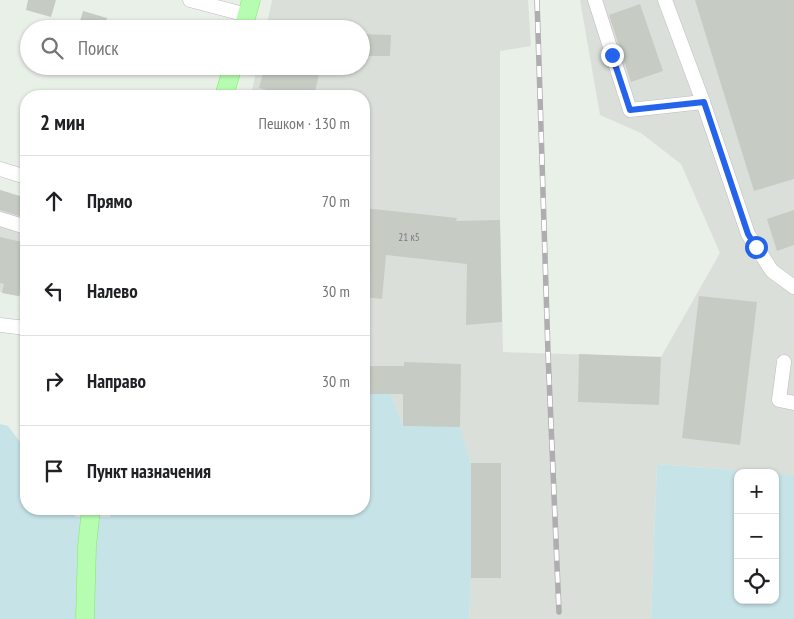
<!DOCTYPE html>
<html lang="ru">
<meta charset="utf-8">
<style>
:root{--surface:#fff;--page:#f2f2f2;--text:#202124;--muted:#757577;--line:#e0e0e0}
body{margin:0;font-family:"PT Sans Narrow",sans-serif;background:var(--page);color:var(--text)}
.controls{position:absolute;right:15px;bottom:15px;display:grid;overflow:hidden;border-radius:10px;box-shadow:0 1px 4px #0004}
.controls button{width:45px;height:45px;display:grid;place-items:center;padding:0;border:0;border-bottom:1px solid var(--line);background:var(--surface);color:var(--text);font:25px sans-serif}
.stop{position:absolute;width:15px;height:15px;margin:-11px;border:4px solid #2563eb;border-radius:50%;background:#fff}
.stop.end{background:#2563eb;border-color:#fff;box-shadow:0 1px 5px #0008}
.list{margin:0;padding:0;list-style:none}
h2{display:flex;justify-content:space-between;align-items:center;height:65px;margin:0;padding:0 20px;font-size:21px}
h2 small{font-size:16px;font-weight:400;color:var(--muted)}
.list li{display:grid;grid-template-columns:32px 1fr auto;gap:15px;align-items:center;box-sizing:border-box;height:90px;padding:0 20px;border-top:1px solid var(--line)}
.list b{display:block;font-size:19px;white-space:nowrap}
.list em{font-size:16px;font-style:normal;color:var(--muted)}
.icon{flex:none;width:28px;height:28px;fill:none;stroke:currentColor;stroke-width:2;stroke-linecap:round;stroke-linejoin:round}
.map{position:relative;flex:none;width:794px;height:619px;overflow:hidden}
.search{position:absolute;background:var(--surface);box-shadow:0 1px 4px #0004;left:20px;top:20px;width:350px;height:55px;display:flex;align-items:center;gap:12px;box-sizing:border-box;padding:0 18px;border-radius:28px;color:var(--muted);font-size:19px}
.panel{position:absolute;background:var(--surface);box-shadow:0 1px 4px #0004;left:20px;top:90px;width:350px;height:425px;border-radius:20px}
.map>svg:first-child{display:block}
.industrial{fill:#dadfda}
.green{fill:#c6e3e7}
.building{fill:#c6ccc4}
.lines{fill:none;stroke-linecap:round;stroke-linejoin:round}
.minor-casing{stroke:#bebac0;stroke-width:15}
.major-casing{stroke:#7ded65;stroke-width:19}
.minor{stroke:#fff;stroke-width:14}
.major{stroke:#b6fcb1;stroke-width:18}
.rail-casing{stroke:#afadb0;stroke-width:5.5}
.rail{stroke:#fff;stroke-width:4;stroke-dasharray:11;stroke-linecap:butt}
.route{stroke:#2563eb;stroke-width:6}
.labels{text-anchor:middle;stroke-width:4.5;stroke-linejoin:round;paint-order:stroke}
.number-label{font-size:11px;fill:#7c7a7e}
</style>
<div class="map">
<svg width="794" height="619" viewBox="0 0 794 619">
<rect width="100%" height="100%" fill="#e9f0e8"/>
<!-- industrial -->
<g class="industrial">
<path d="M 272,0 L 528,0 L 531,46 L 500,51 L 500,220 L 503,352 L 661,357 L 720,253 L 681,164 L 641,133 L 600,115 L 580,0 L 794,0 L 794,475 L 657,464 L 651,619 L 469,619 L 471,578 L 471,463 L 460,428 L 403,426 L 391,394 L 364,394 L 364,96 L 251,96 L 257,66 L 361,66 L 361,29 L 266,29 Z"/>
<path d="M 0,190 L 26,198 L 26,298 L 0,292 Z"/>
</g>
<!-- green -->
<g class="green">
<path d="M 364,394 L 391,394 L 403,426 L 460,427 L 471,463 L 471,578 L 469,619 L 0,619 L 0,424 L 8,426 L 26,450 L 26,509 L 70,509 L 76,517 L 110,517 L 113,509 L 364,509 Z"/>
<path d="M 657,464 L 771,473 L 738,473 L 738,600 L 775,600 L 775,473 L 794,475 L 794,619 L 651,619 Z"/>
</g>
<!-- building -->
<g class="building">
<path d="M 28,0 L 56,0 L 51,17 L 26,10 Z"/>
<path d="M 695,0 L 794,0 L 794,179 L 754,191 Z"/>
<path d="M 640,4 L 663,71 L 631,82 L 609,15 Z"/>
<path d="M 83,11 L 107,18 L 104,29 L 78,29 Z"/>
<path d="M 361,34 L 391,35 L 390,56 L 361,56 Z"/>
<path d="M 265,66 L 290,66 L 319,74 L 314,96 L 291,96 L 259,88 Z"/>
<path d="M 0,190 L 26,198 L 26,218 L 0,210 Z"/>
<path d="M 364,208 L 457,218 L 456,221 L 500,220 L 502,322 L 466,325 L 467,264 L 386,255 L 382,299 L 364,297 Z"/>
<path d="M 794,210 L 794,245 L 777,251 L 767,219 Z"/>
<path d="M 0,237 L 26,243 L 26,261 L 19,296 L 2,293 L 4,284 L 0,283 Z"/>
<path d="M 699,296 L 757,302 L 740,445 L 682,438 Z"/>
<path d="M 579,354 L 661,357 L 659,405 L 578,402 Z"/>
<path d="M 404,362 L 461,364 L 460,427 L 403,426 L 403,394 L 364,394 L 364,366 L 404,366 Z"/>
<rect x="471" y="463" width="30" height="115"/>
</g>
<g class="lines">
<!-- minor casing -->
<g class="minor-casing">
<g id="minor">
<path d="M 190,0 L 247,15"/>
<path d="M 595,0 L 630,110 L 703,102"/>
<path d="M 665,0 L 703,102 L 748,234 L 772,271 L 794,287"/>
<path d="M 0,169 L 26,177"/>
<path d="M 0,219 L 26,227"/>
<path d="M 0,325 L 26,328"/>
<path d="M 784,362 L 779,400 L 794,403"/>
</g>
</g>
<!-- major casing -->
<g class="major-casing">
<g id="major">
<path d="M 243,29 L 251,0"/>
<path d="M 224,96 L 233,66"/>
<path d="M 85,619 L 87,546 L 91,509"/>
</g>
</g>
<!-- minor -->
<use href="#minor" class="minor"/>
<!-- major -->
<use href="#major" class="major"/>
<!-- rail casing -->
<g class="rail-casing">
<path id="rail" d="M 537,0 L 548,353 L 559,612"/>
</g>
<!-- rail -->
<use href="#rail" class="rail"/>
</g>
<g class="lines">
<!-- route -->
<path class="route" d="M 612,55 L 630,110 L 704,102 L 748,234 L 756,247"/>
</g>
<g class="labels">
<!-- number labels -->
<g class="number-label">
<text x="409" y="241">21 к5</text>
</g>
</g>
</svg>
<div class="controls">
<button>+</button>
<button>−</button>
<button><svg class="icon" aria-label="locate" viewBox="0 0 24 24"><circle cx="12" cy="12" r="6"/><path d="M12 2v4M12 18v4M2 12h4M18 12h4"/></svg></button>
</div>
<div class="stop" style="left:756px;top:247px"></div>
<div class="stop end" style="left:612px;top:55px"></div>
<div class="search"><svg class="icon" aria-label="search" viewBox="0 0 24 24"><circle cx="10" cy="10" r="6"/><path d="M15 15l6 6"/></svg>Поиск</div>
<section class="panel">
<h2>2 мин<small>Пешком · 130 m</small></h2>
<ul class="list">
<li><svg class="icon" aria-label="ahead" viewBox="0 0 24 24"><path d="M12 20V5M6 11l6-6 6 6"/></svg><div><b>Прямо</b></div><em>70 m</em></li>
<li><svg class="icon" aria-label="left" viewBox="0 0 24 24"><path d="M17 20v-9H6M10 6l-5 5 5 5"/></svg><div><b>Налево</b></div><em>30 m</em></li>
<li><svg class="icon" aria-label="right" viewBox="0 0 24 24"><path d="M7 20v-9h11M14 6l5 5-5 5"/></svg><div><b>Направо</b></div><em>30 m</em></li>
<li><svg class="icon" aria-label="arrive" viewBox="0 0 24 24"><path d="M6 21V4h12l-3 4 3 4H6"/></svg><div><b>Пункт назначения</b></div></li>
</ul>
</section>
</div>
